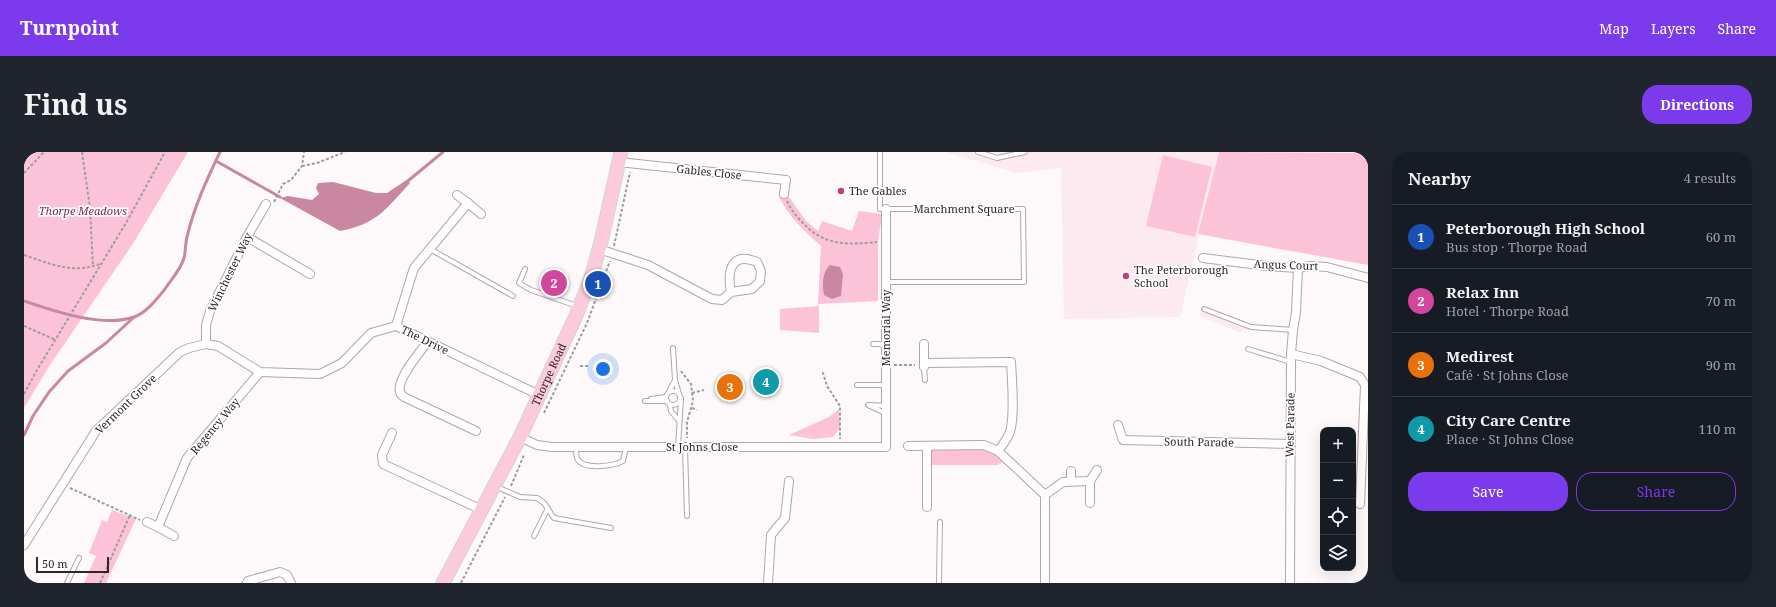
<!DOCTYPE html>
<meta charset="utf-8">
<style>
:root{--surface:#171b24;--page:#20242c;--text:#f1f3f6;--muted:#9ea1a6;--line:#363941;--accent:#7c3aed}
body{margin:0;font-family:"Noto Serif",serif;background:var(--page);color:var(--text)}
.controls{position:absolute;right:12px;bottom:12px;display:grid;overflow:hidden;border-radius:8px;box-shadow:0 4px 16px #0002}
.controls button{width:36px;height:36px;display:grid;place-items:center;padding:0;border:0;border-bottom:1px solid var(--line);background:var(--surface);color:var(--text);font:20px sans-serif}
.scale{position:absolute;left:12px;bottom:10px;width:73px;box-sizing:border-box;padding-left:4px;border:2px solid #2e2629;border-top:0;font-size:11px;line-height:14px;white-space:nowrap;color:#2e2629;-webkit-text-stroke:3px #fff;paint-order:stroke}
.you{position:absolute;left:579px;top:217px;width:14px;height:14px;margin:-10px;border:3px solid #fff;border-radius:50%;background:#1a73e8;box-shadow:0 0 0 6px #1a73e833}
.badge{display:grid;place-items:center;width:26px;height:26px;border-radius:50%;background:var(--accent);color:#fff;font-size:13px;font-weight:700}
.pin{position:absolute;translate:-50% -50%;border:2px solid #fff;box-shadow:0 1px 4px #0006}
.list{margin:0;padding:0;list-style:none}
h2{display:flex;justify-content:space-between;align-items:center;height:52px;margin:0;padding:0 16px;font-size:17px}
h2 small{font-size:13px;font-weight:400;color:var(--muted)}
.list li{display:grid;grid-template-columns:26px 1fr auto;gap:12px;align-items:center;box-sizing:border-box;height:64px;padding:0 16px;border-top:1px solid var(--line)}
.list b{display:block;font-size:15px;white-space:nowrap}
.list p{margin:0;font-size:13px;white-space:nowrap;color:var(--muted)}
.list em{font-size:13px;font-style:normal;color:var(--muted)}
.actions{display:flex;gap:8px;padding:12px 16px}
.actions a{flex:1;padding:9px 0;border:1px solid var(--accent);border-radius:16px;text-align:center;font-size:14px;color:var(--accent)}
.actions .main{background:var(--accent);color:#fff}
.icon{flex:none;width:22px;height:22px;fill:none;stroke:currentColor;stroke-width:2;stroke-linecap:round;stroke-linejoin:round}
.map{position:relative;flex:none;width:1344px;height:431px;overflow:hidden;border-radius:16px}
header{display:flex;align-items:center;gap:24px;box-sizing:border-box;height:56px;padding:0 20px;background:var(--accent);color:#fff}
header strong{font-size:19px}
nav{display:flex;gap:22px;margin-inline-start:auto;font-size:14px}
.intro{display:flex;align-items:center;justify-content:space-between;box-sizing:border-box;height:96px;padding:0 24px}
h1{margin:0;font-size:28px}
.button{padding:10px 18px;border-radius:16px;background:var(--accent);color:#fff;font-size:14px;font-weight:700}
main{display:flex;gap:24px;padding:0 24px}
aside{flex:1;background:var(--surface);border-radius:16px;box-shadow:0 4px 16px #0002}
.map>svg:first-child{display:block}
.built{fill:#fdeaf1}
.green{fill:#fcc3d8}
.water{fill:#c987a1}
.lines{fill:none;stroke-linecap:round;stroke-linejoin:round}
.stream{stroke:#c987a1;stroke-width:3}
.service-casing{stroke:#b7a2aa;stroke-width:6}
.minor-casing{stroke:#b7a2aa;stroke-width:10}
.primary-casing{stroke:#d5d4d4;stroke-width:15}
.path{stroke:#a09b9d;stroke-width:2;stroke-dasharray:3 2;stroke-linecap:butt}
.service{stroke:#fff;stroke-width:4}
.minor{stroke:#fff;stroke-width:8}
.primary{stroke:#fbcadd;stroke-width:13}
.poi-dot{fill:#c33d7e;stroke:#fff;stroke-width:1.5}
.labels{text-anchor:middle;stroke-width:3.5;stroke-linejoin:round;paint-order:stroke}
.street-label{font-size:11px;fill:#2e2629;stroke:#fff}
.poi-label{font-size:11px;fill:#2e2629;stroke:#fff;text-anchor:start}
.park-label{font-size:11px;font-style:italic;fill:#7a2b50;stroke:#fff}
</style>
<header>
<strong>Turnpoint</strong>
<nav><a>Map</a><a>Layers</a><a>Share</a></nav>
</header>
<div class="intro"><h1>Find us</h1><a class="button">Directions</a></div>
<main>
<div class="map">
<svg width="1344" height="431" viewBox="0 0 1344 431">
<rect width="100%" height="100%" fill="#fdf9fa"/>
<!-- built -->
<g class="built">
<path d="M 922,0 L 1195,0 L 1156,165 L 1040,167 L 1037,16 L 993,21 Z"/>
<path d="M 1180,154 L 1227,172 L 1226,178 L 1218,178 L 1217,181 L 1175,164 Z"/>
</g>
<!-- green -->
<g class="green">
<path d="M 0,0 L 164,0 L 110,90 L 26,213 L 0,256 Z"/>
<path d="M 1195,0 L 1344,1 L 1344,113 L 1174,82 Z"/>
<path d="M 1139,3 L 1188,15 L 1171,85 L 1122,74 Z"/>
<path d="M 754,43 L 765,45 L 782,69 L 794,79 L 798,69 L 828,79 L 835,59 L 858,62 L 854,90 L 854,149 L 794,152 L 797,94 C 780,79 764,64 754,43 Z"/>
<path d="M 795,154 L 795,181 L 756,178 L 756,157 Z"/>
<path d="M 815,257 L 816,276 L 809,285 L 789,287 L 765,283 L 805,265 Z"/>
<path d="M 959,295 L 981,308 L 974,313 L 905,313 L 905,296 Z"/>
<path d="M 88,358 L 112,367 L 82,431 L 60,431 L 72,404 L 65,401 L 78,368 L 83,370 Z"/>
</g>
<!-- water -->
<g class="water">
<path d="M 384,27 L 386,31 C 362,57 353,72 316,79 L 256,46 L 264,44 L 288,48 L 295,42 L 292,36 L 294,31 L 309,30 L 352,41 L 363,41 Z"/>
<path d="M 806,113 L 816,115 L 819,122 L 817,144 L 808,147 L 800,143 C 798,133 798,120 806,113 Z"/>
</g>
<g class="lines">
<!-- stream -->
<g class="stream">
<path d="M 192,9 L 256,45"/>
<path d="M 385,28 L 419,0"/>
<path d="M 0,149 C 29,159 79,176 110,165 C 122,161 133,147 141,137 C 147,128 157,117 160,106 C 162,99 161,92 163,85 C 170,55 183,27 196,0"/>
<path d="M 0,283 L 9,264 L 25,240 L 44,219 L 82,191 L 109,166"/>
</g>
<!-- service casing -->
<g class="service-casing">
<g id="service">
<path d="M 856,0 L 856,57 L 999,57 L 1000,130 L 862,130"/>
<path d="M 954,0 L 973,6 L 1001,0"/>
<path d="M 406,97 L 489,144"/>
<path d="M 501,117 L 495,131 L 507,138 L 553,154"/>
<path d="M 1180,157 L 1227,175 L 1269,178"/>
<path d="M 849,192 L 856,192 L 861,195"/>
<path d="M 1224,197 L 1267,210"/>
<path d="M 900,216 L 901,228"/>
<path d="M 651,228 L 655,242"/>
<path d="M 833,233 L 862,233"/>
<circle cx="649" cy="246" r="7"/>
<path d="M 645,240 L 651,228 L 649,196"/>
<path d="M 627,247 L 642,245"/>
<path d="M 621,249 L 643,249"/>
<path d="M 646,253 L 647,259 L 655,269"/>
<path d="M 844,253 L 861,261"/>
<path d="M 846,253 L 862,254"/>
<path d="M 654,295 L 657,246"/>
<path d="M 661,295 L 663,364"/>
<path d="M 552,296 C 552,300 552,305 554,308 C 561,318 590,314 599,309 L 602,295"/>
<path d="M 473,335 L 496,345 L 513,346 L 520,351 L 530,366 L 587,376"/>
<path d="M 510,384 L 524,356"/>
<path d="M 43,431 L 55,406"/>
<path d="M 915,431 L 916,370"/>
</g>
</g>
<!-- minor casing -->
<g class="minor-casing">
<g id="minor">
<path d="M 595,10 L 762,28 L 760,42"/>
<path d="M 433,43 L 444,51"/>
<path d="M 223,85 L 286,122"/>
<path d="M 575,97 L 624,113 L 688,147 L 698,148 L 707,140 L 728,137 L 736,129 L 737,119 L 733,110 C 707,99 703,119 707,140"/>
<path d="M 1179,106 L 1243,114 L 1274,116 L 1287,114 L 1303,115 L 1344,126"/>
<path d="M 372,174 L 390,116 L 444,51 L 457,62"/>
<path d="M 404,189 C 397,199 372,227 376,240 C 376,242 378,243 380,245 L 452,279"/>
<path d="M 182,192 L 182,173 L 186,159 L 223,85 L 242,52"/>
<path d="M 900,192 L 900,215"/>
<path d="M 1267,202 L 1297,209 L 1336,225 L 1341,233 L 1336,352"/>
<path d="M 900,211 L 987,210 C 988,229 991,263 986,280 C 983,287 979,293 974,299"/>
<path d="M 1094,273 L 1099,288 L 1266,292"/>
<path d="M 368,281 L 358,303 L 359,312 L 458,358"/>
<path d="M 496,285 L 513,293 L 528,295 L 862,295 L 862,57"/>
<path d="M 884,294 L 960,293 L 974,299 L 1021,343 L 1021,431"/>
<path d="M 1047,328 L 1047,319"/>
<path d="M 1021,343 L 1039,330 L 1066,329"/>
<path d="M 1066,351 L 1066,329 L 1073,318"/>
<path d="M 903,355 L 903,294"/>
<path d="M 123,370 L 134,375 L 163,306 L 236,220"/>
<path d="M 134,375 L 150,384"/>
<path d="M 0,393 L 72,279 L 156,200 L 165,196 L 182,192 L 194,194 L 236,220 L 296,222 L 318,211 L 347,181 L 372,174 L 515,243"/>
<path d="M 223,431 L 224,429 L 256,420 L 263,423 L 267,431"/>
<path d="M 744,431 L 747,383 L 761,366 L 765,329"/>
<path d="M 1266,431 L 1267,202 L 1269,178 L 1272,160 L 1274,116"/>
</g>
</g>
<!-- primary casing -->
<g class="primary-casing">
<g id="primary">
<path id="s1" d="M 419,431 L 496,285 L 551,166 L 566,129 L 577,90 L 597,0"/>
</g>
</g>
<!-- path -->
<g class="path">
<path d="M 58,0 L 66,56 L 69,115"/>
<path d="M 278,14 L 293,11 L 321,0"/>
<path d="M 0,21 L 20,0"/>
<path d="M 763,49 C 766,56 772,64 778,70 C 800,94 822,93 853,90"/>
<path d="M 250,50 L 259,32 L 267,28 L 278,14 L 280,0"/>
<path d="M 590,94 L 606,20"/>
<path d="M 0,103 C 27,112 50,123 78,111"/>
<path d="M 0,174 L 32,188"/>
<path d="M 870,213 L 891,213"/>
<path d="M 556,214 L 564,214"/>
<path d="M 657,219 L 667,232 L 669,249 L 663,270 L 663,286"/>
<path d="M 798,221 L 799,221 L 803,234 L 816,254 L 816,287"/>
<path d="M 668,241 L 680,238"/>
<path d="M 0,242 L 13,218 L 102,71 L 141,0"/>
<path d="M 668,256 L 673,258"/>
<path d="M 520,261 L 563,171 L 586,109"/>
<path d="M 487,334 L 500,303"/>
<path d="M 46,336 L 116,368"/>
<path d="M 76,431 L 106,363"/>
<path d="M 437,431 L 481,345"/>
</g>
<!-- service -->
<use href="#service" class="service"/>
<!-- minor -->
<use href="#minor" class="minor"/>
<!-- primary -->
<use href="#primary" class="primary"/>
</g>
<!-- markers -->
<g class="poi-dot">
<circle cx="817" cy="39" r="4"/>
<circle cx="1102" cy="124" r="4"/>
</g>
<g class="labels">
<!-- street labels -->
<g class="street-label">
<text transform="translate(685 20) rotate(6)" y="4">Gables Close</text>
<text x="940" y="61">Marchment Square</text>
<text transform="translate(1262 113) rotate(2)" y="4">Angus Court</text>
<text transform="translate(206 120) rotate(-64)" y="4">Winchester Way</text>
<text transform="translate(862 176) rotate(-90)" y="4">Memorial Way</text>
<text transform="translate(401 188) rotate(26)" y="4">The Drive</text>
<text dy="4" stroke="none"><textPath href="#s1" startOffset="234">Thorpe Road</textPath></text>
<text transform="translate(102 252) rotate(-44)" y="4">Vermont Grove</text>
<text transform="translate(1266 273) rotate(-89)" y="4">West Parade</text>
<text transform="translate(191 274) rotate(-50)" y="4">Regency Way</text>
<text transform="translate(1175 290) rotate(1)" y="4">South Parade</text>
<text x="678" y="299">St Johns Close</text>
</g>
<!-- poi labels -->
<g class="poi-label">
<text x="825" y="43">The Gables</text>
<text x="1110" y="122">The Peterborough<tspan x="1110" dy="13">School</tspan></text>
</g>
<!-- park labels -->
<g class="park-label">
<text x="59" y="63">Thorpe Meadows</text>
</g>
</g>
</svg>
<div class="controls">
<button>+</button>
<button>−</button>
<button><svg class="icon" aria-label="locate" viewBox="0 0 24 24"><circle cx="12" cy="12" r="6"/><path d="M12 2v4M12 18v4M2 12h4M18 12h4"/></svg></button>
<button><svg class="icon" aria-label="layers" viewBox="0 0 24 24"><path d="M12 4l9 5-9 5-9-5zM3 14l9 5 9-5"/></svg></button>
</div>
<div class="scale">50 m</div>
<div class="you"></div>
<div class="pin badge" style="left:574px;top:132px;background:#1a4fb4">1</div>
<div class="pin badge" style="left:530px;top:131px;background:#d1479c">2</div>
<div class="pin badge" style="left:706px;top:235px;background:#e8710a">3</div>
<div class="pin badge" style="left:742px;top:230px;background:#0f9aa8">4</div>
</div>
<aside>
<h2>Nearby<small>4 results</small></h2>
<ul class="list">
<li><span class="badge" style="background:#1a4fb4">1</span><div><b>Peterborough High School</b><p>Bus stop · Thorpe Road</p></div><em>60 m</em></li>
<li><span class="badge" style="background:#d1479c">2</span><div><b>Relax Inn</b><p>Hotel · Thorpe Road</p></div><em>70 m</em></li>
<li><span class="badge" style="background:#e8710a">3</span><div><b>Medirest</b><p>Café · St Johns Close</p></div><em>90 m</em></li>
<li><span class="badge" style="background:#0f9aa8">4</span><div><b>City Care Centre</b><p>Place · St Johns Close</p></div><em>110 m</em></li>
</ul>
<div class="actions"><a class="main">Save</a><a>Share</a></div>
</aside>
</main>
